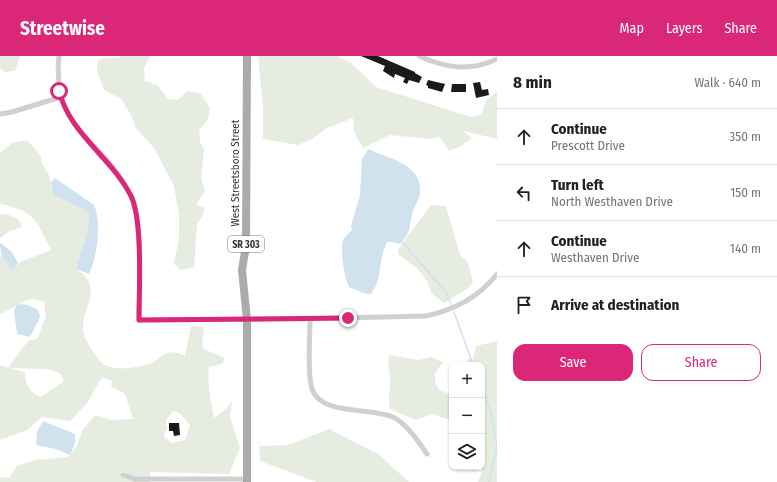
<!DOCTYPE html>
<meta charset="utf-8">
<style>
:root{--surface:#fff;--page:#f6f6f6;--text:#202124;--muted:#757577;--line:#e0e0e0;--accent:#db2777}
body{margin:0;font-family:"Fira Sans Condensed",sans-serif;background:var(--page);color:var(--text)}
.controls{position:absolute;right:12px;bottom:12px;display:grid;overflow:hidden;border-radius:8px;box-shadow:0 1px 3px #0004}
.controls button{width:36px;height:36px;display:grid;place-items:center;padding:0;border:0;border-bottom:1px solid var(--line);background:var(--surface);color:var(--text);font:20px sans-serif}
.stop{position:absolute;width:12px;height:12px;margin:-9px;border:3px solid #db2777;border-radius:50%;background:#fff}
.stop.end{background:#db2777;border-color:#fff;box-shadow:0 1px 4px #0008}
.list{margin:0;padding:0;list-style:none}
h2{display:flex;justify-content:space-between;align-items:center;height:52px;margin:0;padding:0 16px;font-size:17px}
h2 small{font-size:13px;font-weight:400;color:var(--muted)}
.list li{display:grid;grid-template-columns:26px 1fr auto;gap:12px;align-items:center;box-sizing:border-box;height:56px;padding:0 16px;border-top:1px solid var(--line)}
.list b{display:block;font-size:15px;white-space:nowrap}
.list p{margin:0;font-size:13px;white-space:nowrap;color:var(--muted)}
.list em{font-size:13px;font-style:normal;color:var(--muted)}
.actions{display:flex;gap:8px;padding:12px 16px}
.actions a{flex:1;padding:9px 0;border:1px solid var(--accent);border-radius:12px;text-align:center;font-size:14px;color:var(--accent)}
.actions .main{background:var(--accent);color:#fff}
.icon{flex:none;width:22px;height:22px;fill:none;stroke:currentColor;stroke-width:2;stroke-linecap:round;stroke-linejoin:round}
.map{position:relative;flex:none;width:497px;height:426px;overflow:hidden}
header{display:flex;align-items:center;gap:24px;box-sizing:border-box;height:56px;padding:0 20px;background:var(--accent);color:#fff}
header strong{font-size:19px}
nav{display:flex;gap:22px;margin-inline-start:auto;font-size:14px}
main{display:flex}
aside{flex:1;background:var(--surface)}
.map>svg:first-child{display:block}
.green{fill:#e6ecdf;fill-rule:evenodd}
.water{fill:#cfe2ee}
.lines{fill:none;stroke-linecap:round;stroke-linejoin:round}
.stream{stroke:#cfe2ee;stroke-width:1.5}
.building{fill:#1a1a1a}
.street{stroke:#d0d0d0;stroke-width:5}
.primary{stroke:#ababab;stroke-width:8}
.route{stroke:#db2777;stroke-width:5}
.labels{text-anchor:middle;stroke-width:4;stroke-linejoin:round;paint-order:stroke}
.shield{fill:#fff;stroke:#707070;stroke-width:1}
.shield-label{font-size:10px;font-weight:bold;fill:#333}
.street-label{font-size:11px;fill:#333;stroke:#fff}
</style>
<header>
<strong>Streetwise</strong>
<nav><a>Map</a><a>Layers</a><a>Share</a></nav>
</header>
<main>
<div class="map">
<svg width="497" height="426" viewBox="0 0 497 426">
<rect width="100%" height="100%" fill="#fff"/>
<!-- green -->
<g class="green">
<path d="M 0,0 L 20,0 L 15,15 L 5,16 L 0,12 Z"/>
<path d="M 122,0 L 150,0 L 144,12 L 145,25 L 157,29 L 168,43 L 178,44 L 187,35 L 200,37 L 210,52 L 208,63 L 199,75 L 200,86 L 204,93 L 201,121 L 205,135 L 196,149 L 205,152 L 202,161 L 197,168 L 194,211 L 181,214 L 174,208 L 179,182 L 179,159 L 174,130 L 154,92 L 136,72 L 130,57 L 121,43 L 104,34 L 97,14 L 98,4 C 106,1 118,3 122,0 Z"/>
<path d="M 258,0 L 337,0 L 350,6 L 376,31 L 471,61 L 481,59 L 487,43 L 497,36 L 497,83 L 463,75 L 472,82 L 461,90 L 449,95 L 440,81 L 431,83 L 390,79 L 363,92 L 354,76 L 353,62 L 327,72 L 312,83 L 298,89 L 263,83 L 263,49 Z"/>
<path d="M 21,85 L 28,85 L 41,100 L 41,106 L 49,119 L 53,139 L 85,154 L 89,159 L 88,173 L 76,213 C 105,231 82,251 83,273 C 84,282 88,288 93,295 C 96,299 98,304 102,307 C 114,316 136,312 149,308 C 156,306 161,299 167,297 C 174,295 179,297 185,300 L 191,270 L 204,271 L 202,290 L 206,294 L 225,302 L 222,308 L 209,311 C 207,328 211,345 214,362 L 226,353 L 232,345 L 230,361 L 240,392 L 229,418 L 150,416 L 150,426 L 0,426 L 0,421 L 9,422 L 17,410 L 35,404 L 68,401 L 77,390 L 82,375 L 95,359 L 111,364 L 133,363 L 125,338 L 111,330 L 112,325 L 102,321 L 87,347 L 70,365 L 42,361 L 27,374 L 0,384 L 0,309 L 8,312 L 28,285 L 38,282 L 46,260 L 44,245 L 30,243 L 0,258 L 0,198 L 7,209 L 17,210 L 18,207 L 51,194 C 36,164 35,155 0,148 L 0,97 L 12,87 ZM 10,312 L 46,313 L 60,317 L 64,325 L 41,341 C 29,336 25,329 25,316 ZM 173,355 L 180,357 L 190,369 L 185,384 L 172,387 L 164,381 L 165,375 L 167,374 L 166,364 Z"/>
<path d="M 431,149 L 446,150 L 460,199 L 468,207 L 473,226 L 467,233 L 444,247 L 432,238 L 427,225 L 418,213 L 398,198 L 398,193 Z"/>
<path d="M 0,158 L 9,159 L 19,164 L 22,171 L 10,175 L 0,182 Z"/>
<path d="M 497,285 L 497,426 L 478,426 C 486,409 482,395 482,378 C 482,355 482,332 482,309 L 464,309 L 468,303 L 473,303 L 476,290 Z"/>
<path d="M 389,299 L 419,304 L 431,301 L 443,306 L 435,317 L 435,326 L 439,334 L 452,339 L 452,365 L 433,358 L 416,364 L 390,353 C 387,342 391,332 390,321 C 389,313 387,307 389,299 Z"/>
<path d="M 329,373 L 378,398 L 409,426 L 317,426 L 260,405 L 259,390 L 288,389 Z"/>
</g>
<!-- water -->
<g class="water">
<path d="M 368,93 C 387,102 423,108 420,137 C 419,144 415,149 413,155 C 408,171 413,174 400,188 L 391,186 L 387,186 C 378,203 383,222 371,238 C 364,239 357,233 350,232 C 344,225 340,193 343,184 C 345,180 349,177 352,174 L 351,170 L 360,139 L 362,103 Z"/>
<path d="M 55,122 L 94,149 C 102,166 97,202 89,218 L 76,213 L 88,173 L 89,159 L 85,154 L 53,139 L 51,126 Z"/>
<path d="M 0,187 L 11,195 L 18,207 L 12,213 C 3,206 0,198 0,187 Z"/>
<path d="M 19,248 L 28,249 L 38,254 L 40,261 L 30,281 L 17,278 L 14,255 L 16,250 Z"/>
<path d="M 43,365 L 75,378 L 75,387 L 70,399 L 56,393 L 36,389 L 37,376 Z"/>
</g>
<g class="lines">
<!-- stream -->
<g class="stream">
<path d="M 402,186 L 446,236 L 451,248"/>
<path d="M 454,256 L 473,309"/>
<path d="M 482,329 L 492,361 L 497,391 L 489,426"/>
</g>
</g>
<!-- building -->
<g class="building">
<path d="M 361,0 L 378,0 L 415,16 L 415,17 L 422,21 L 419,27 L 409,24 L 407,28 L 403,26 L 405,22 L 395,18 L 394,22 L 383,15 L 385,10 Z"/>
<path d="M 428,24 L 445,28 L 442,36 L 428,32 L 428,30 L 426,29 Z"/>
<path d="M 480,26 L 482,34 L 488,33 L 489,39 L 476,42 L 473,27 Z"/>
<path d="M 452,28 L 466,28 L 466,36 L 451,36 Z"/>
<path d="M 169,367 L 179,367 L 180,379 L 174,380 L 173,375 L 169,375 Z"/>
</g>
<g class="lines">
<!-- street -->
<g class="street">
<path d="M 59,0 C 51,77 104,83 131,140 C 143,166 139,233 139,264 L 297,263 L 426,260 C 454,254 479,241 497,218"/>
<path d="M 419,0 C 446,12 469,16 497,3"/>
<path d="M 0,58 L 12,56 L 61,41"/>
<path d="M 310,263 C 310,281 307,318 312,333 C 322,361 372,350 395,362 C 409,371 418,385 427,398"/>
<path d="M 123,419 L 135,423 L 247,423"/>
</g>
<!-- primary -->
<path class="primary" d="M 247,0 L 246,190 L 242,214 L 247,264 L 247,426"/>
</g>
<g class="lines">
<!-- route -->
<path class="route" d="M 59,35 C 70,78 111,101 131,140 C 143,164 139,234 139,264 L 348,262"/>
</g>
<g class="labels">
<!-- shield labels -->
<rect class="shield" x="228" y="180" width="36" height="16" rx="3"/>
<g class="shield-label">
<text x="246" y="192">SR 303</text>
</g>
<!-- street labels -->
<g class="street-label">
<text transform="translate(235 117) rotate(-90)" y="4">West Streetsboro Street</text>
</g>
</g>
</svg>
<div class="controls">
<button>+</button>
<button>−</button>
<button><svg class="icon" aria-label="layers" viewBox="0 0 24 24"><path d="M12 4l9 5-9 5-9-5zM3 14l9 5 9-5"/></svg></button>
</div>
<div class="stop" style="left:59px;top:35px"></div>
<div class="stop end" style="left:348px;top:262px"></div>
</div>
<aside>
<h2>8 min<small>Walk · 640 m</small></h2>
<ul class="list">
<li><svg class="icon" aria-label="ahead" viewBox="0 0 24 24"><path d="M12 20V5M6 11l6-6 6 6"/></svg><div><b>Continue</b><p>Prescott Drive</p></div><em>350 m</em></li>
<li><svg class="icon" aria-label="left" viewBox="0 0 24 24"><path d="M17 20v-9H6M10 6l-5 5 5 5"/></svg><div><b>Turn left</b><p>North Westhaven Drive</p></div><em>150 m</em></li>
<li><svg class="icon" aria-label="ahead" viewBox="0 0 24 24"><path d="M12 20V5M6 11l6-6 6 6"/></svg><div><b>Continue</b><p>Westhaven Drive</p></div><em>140 m</em></li>
<li><svg class="icon" aria-label="arrive" viewBox="0 0 24 24"><path d="M6 21V4h12l-3 4 3 4H6"/></svg><div><b>Arrive at destination</b></div></li>
</ul>
<div class="actions"><a class="main">Save</a><a>Share</a></div>
</aside>
</main>
